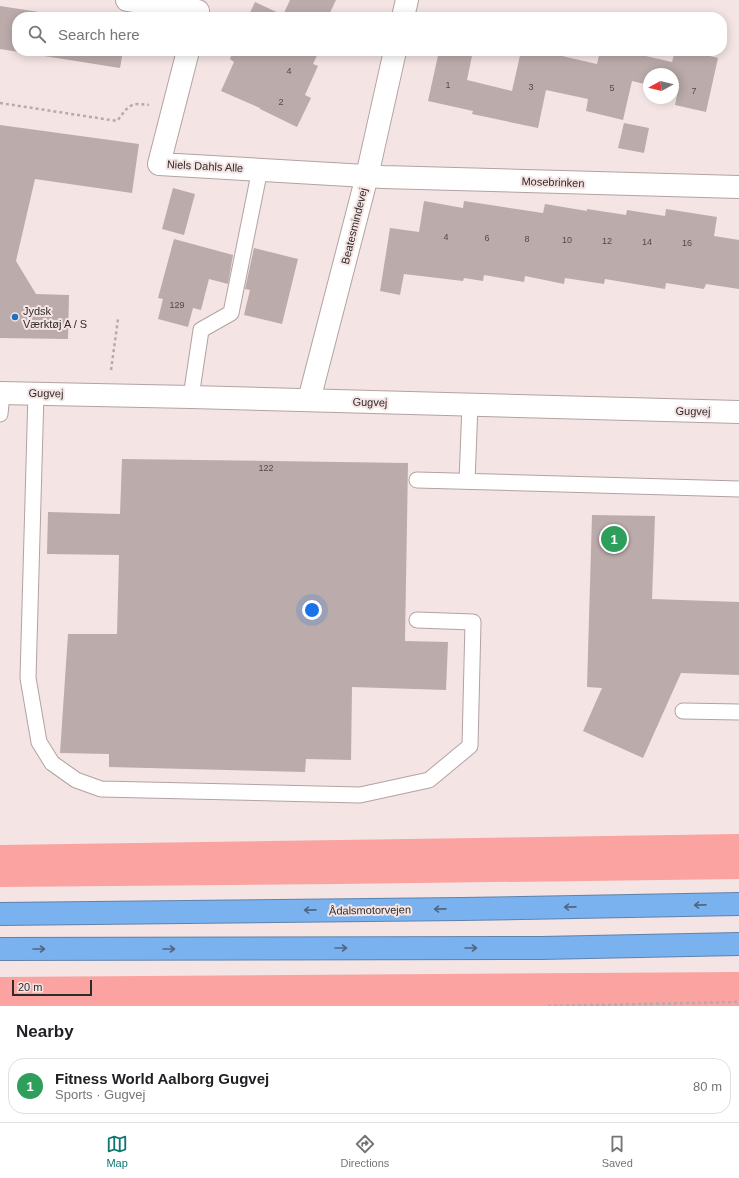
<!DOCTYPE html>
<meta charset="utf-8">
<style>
:root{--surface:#fff;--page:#f6f6f6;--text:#202124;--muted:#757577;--line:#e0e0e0;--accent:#0f766e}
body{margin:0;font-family:Helvetica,sans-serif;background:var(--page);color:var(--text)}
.compass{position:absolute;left:643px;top:68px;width:36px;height:36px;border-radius:50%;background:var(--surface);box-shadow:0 2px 10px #0003;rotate:262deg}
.scale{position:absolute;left:12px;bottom:10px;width:80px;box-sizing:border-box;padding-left:4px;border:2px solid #302a29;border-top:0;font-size:11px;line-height:14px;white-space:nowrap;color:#302a29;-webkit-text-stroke:3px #f4e4e4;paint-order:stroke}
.you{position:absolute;left:312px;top:610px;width:14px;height:14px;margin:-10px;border:3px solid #fff;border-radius:50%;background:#1a73e8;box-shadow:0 0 0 6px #1a73e833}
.badge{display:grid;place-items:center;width:26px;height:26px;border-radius:50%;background:var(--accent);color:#fff;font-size:13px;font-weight:700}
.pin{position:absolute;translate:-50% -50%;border:2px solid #fff;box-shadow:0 1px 4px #0006}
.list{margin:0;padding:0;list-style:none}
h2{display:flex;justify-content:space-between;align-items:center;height:52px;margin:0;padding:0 16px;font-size:17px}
h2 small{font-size:13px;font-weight:400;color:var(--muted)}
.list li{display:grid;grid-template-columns:26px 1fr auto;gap:12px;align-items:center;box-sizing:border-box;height:56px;margin:0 8px 8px;padding:0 8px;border:1px solid var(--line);border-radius:16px}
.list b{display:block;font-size:15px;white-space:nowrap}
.list p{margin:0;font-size:13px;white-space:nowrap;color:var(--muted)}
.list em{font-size:13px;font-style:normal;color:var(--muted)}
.icon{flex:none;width:22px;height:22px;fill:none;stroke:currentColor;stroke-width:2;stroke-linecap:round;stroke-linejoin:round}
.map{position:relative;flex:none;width:739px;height:1006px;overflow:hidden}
.search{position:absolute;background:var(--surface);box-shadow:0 2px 10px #0003;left:12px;right:12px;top:12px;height:44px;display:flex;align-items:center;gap:10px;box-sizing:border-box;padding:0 14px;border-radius:16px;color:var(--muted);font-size:15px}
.sheet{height:116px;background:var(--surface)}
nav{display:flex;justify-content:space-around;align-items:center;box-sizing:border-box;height:56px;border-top:1px solid var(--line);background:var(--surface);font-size:11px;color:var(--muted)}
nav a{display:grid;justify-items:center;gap:2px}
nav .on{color:var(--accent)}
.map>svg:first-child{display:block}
.green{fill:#faa3a1}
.building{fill:#bbacab}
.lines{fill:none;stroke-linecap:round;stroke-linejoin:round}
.lane-casing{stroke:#b2a3a2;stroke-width:17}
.street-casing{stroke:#b2a3a2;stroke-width:24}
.secondary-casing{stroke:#b2a3a2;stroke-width:24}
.highway-casing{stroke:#6082aa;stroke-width:24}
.path{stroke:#b7aaa9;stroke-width:2.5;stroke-dasharray:3 3;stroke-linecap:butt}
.lane{stroke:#fff;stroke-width:15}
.street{stroke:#fff;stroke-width:22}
.secondary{stroke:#fff;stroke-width:22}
.highway{stroke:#7ab2f0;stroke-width:22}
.oneway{stroke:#516783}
.poi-dot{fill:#1f70be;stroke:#f4e4e4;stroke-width:1.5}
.labels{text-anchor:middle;stroke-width:4;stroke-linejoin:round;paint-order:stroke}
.number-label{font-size:9px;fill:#534a4a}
.street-label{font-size:11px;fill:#302a29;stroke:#f4e4e4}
.poi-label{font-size:11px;fill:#302a29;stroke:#f4e4e4;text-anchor:start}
</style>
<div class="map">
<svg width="739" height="1006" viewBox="0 0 739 1006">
<rect width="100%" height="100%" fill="#f4e4e4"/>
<!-- green -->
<g class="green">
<path d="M 739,834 L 739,879 L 339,884 L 0,887 L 0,845 Z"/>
<path d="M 739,972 L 739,1006 L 0,1006 L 0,977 Z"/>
</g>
<!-- building -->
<g class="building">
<path d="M 290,0 L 336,0 L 328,17 L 248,17 L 255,2 L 283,15 Z"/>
<path d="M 0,6 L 72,17 L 17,17 L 17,51 L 123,51 L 120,68 L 0,49 Z"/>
<path d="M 233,51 L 319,51 L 313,64 L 318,66 L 305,95 L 311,98 L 297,127 L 260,109 L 260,108 L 221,91 L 234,62 L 230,59 Z"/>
<path d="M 439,51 L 473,51 L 467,80 L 512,91 L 521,51 L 540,51 L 597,64 L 600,51 L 624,51 L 672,62 L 675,51 L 688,51 L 718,58 L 706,112 L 675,105 L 678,91 L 673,90 L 673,74 L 649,74 L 649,85 L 632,81 L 623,120 L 586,111 L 588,99 L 546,90 L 538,128 L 472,114 L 473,111 L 428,101 Z"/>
<path d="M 624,123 L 649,128 L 644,153 L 618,148 Z"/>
<path d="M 0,125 L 139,144 L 132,193 L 35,179 L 16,261 L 36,294 L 69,295 L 68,339 L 0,338 Z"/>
<path d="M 173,188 L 195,194 L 184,235 L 162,229 Z"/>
<path d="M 424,201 L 463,208 L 464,201 L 543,213 L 545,204 L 587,211 L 587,209 L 626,215 L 627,210 L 665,216 L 666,209 L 717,217 L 714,236 L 739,240 L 739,289 L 706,284 L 704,289 L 666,283 L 665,289 L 605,279 L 604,284 L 565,278 L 564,284 L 525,276 L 524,282 L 484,275 L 483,281 L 464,278 L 463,281 L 404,274 L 400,295 L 380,291 L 390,228 L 419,232 Z"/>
<path d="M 174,239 L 233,255 L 228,284 L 209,279 L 201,310 L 193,308 L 188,327 L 158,319 L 163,299 L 158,298 Z"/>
<path d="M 254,248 L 298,259 L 282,324 L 244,315 L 250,290 L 245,289 Z"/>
<path d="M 122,459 L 408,463 L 405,641 L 448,642 L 446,690 L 352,687 L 351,760 L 306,759 L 305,772 L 109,767 L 109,754 L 60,753 L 68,634 L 117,634 L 119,555 L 47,554 L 48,512 L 120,514 Z"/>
<path d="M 592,515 L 655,516 L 652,599 L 739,602 L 739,675 L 681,673 L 643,758 L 583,731 L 602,688 L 587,687 Z"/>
</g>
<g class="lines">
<!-- lane casing -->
<g class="lane-casing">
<g id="lane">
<path d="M 36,393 L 28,678 L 39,742 L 52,763 L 76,780 L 101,789 L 360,795 L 429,780 L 470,746 L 473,622 L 417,620"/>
<path d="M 191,397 L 201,330 L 231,313 L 260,169"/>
<path d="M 0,414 L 2,393"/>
<path d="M 417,480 L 739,489"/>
<path d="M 467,481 L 470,405"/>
<path d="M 683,711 L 739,712"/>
</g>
</g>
<!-- street casing -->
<g class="street-casing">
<g id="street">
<path d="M 127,0 L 198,11"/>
<path d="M 403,17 L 407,0"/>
<path d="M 188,51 L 159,164 L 383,177 L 739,187"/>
<path d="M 309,400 L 367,176 L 395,51"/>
</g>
</g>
<!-- secondary casing -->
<g class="secondary-casing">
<path id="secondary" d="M 0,393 L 191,397 L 739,412"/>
</g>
<!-- highway casing -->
<g class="highway-casing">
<g id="highway">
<path d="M 0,914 L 462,909 L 739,904"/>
<path d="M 0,949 L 541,948 L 739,944"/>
</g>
</g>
<!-- path -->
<g class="path">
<path d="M 0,103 L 117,121 C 129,106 129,102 149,105"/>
<path d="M 111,370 L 118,319"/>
<path d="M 548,1006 L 739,1002"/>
</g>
<!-- lane -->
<use href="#lane" class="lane"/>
<!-- street -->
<use href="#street" class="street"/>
<!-- secondary -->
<use href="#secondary" class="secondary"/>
<!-- highway -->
<use href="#highway" class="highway"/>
</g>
<!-- one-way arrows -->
<defs><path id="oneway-shaft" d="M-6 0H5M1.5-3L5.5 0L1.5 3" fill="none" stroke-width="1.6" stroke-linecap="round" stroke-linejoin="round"/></defs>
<g class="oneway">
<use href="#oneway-shaft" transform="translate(700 905) rotate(179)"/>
<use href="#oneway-shaft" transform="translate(570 907) rotate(179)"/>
<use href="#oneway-shaft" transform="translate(440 909) rotate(179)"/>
<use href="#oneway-shaft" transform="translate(310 910) rotate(179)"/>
<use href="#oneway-shaft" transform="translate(341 948)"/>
<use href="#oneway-shaft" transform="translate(471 948)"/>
<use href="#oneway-shaft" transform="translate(39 949)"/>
<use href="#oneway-shaft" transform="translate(169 949)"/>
</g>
<!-- markers -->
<circle class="poi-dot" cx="15" cy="317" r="4"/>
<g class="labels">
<!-- number labels -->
<g class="number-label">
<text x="289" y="74">4</text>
<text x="448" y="88">1</text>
<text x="531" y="90">3</text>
<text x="612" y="91">5</text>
<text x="694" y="94">7</text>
<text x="281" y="105">2</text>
<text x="446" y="240">4</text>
<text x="487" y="241">6</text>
<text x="527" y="242">8</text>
<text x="567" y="243">10</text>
<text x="607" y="244">12</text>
<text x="647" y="245">14</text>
<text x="687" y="246">16</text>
<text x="177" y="308">129</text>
<text x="266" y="471">122</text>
</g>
<!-- street labels -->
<g class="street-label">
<text transform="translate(205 166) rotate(3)" y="4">Niels Dahls Alle</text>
<text transform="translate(553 182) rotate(2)" y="4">Mosebrinken</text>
<text transform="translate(354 226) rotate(-76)" y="4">Beatesmindevej</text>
<text transform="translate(46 393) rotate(1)" y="4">Gugvej</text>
<text transform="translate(370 402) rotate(2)" y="4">Gugvej</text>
<text transform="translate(693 411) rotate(1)" y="4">Gugvej</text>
<text transform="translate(370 910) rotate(-1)" y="4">Ådalsmotorvejen</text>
</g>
<!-- poi labels -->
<g class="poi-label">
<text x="23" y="315">Jydsk<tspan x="23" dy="13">Værktøj A / S</tspan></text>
</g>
</g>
</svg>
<svg class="compass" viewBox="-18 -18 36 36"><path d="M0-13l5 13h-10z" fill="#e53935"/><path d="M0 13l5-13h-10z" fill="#757577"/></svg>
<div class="scale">20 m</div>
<div class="you"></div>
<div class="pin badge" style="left:614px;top:539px;background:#2e9e5b">1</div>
<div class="search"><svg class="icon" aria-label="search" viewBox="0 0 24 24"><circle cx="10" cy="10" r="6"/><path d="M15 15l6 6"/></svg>Search here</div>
</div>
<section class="sheet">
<h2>Nearby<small></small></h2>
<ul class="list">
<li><span class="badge" style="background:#2e9e5b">1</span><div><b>Fitness World Aalborg Gugvej</b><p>Sports · Gugvej</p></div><em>80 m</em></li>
</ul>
</section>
<nav>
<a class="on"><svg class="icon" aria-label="map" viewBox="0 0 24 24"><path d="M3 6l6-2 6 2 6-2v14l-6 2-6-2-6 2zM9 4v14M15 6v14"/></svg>Map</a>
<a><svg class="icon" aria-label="directions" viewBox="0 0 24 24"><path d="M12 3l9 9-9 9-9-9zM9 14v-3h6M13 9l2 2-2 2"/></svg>Directions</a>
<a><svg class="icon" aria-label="saved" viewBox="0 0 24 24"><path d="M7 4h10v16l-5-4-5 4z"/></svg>Saved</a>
</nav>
